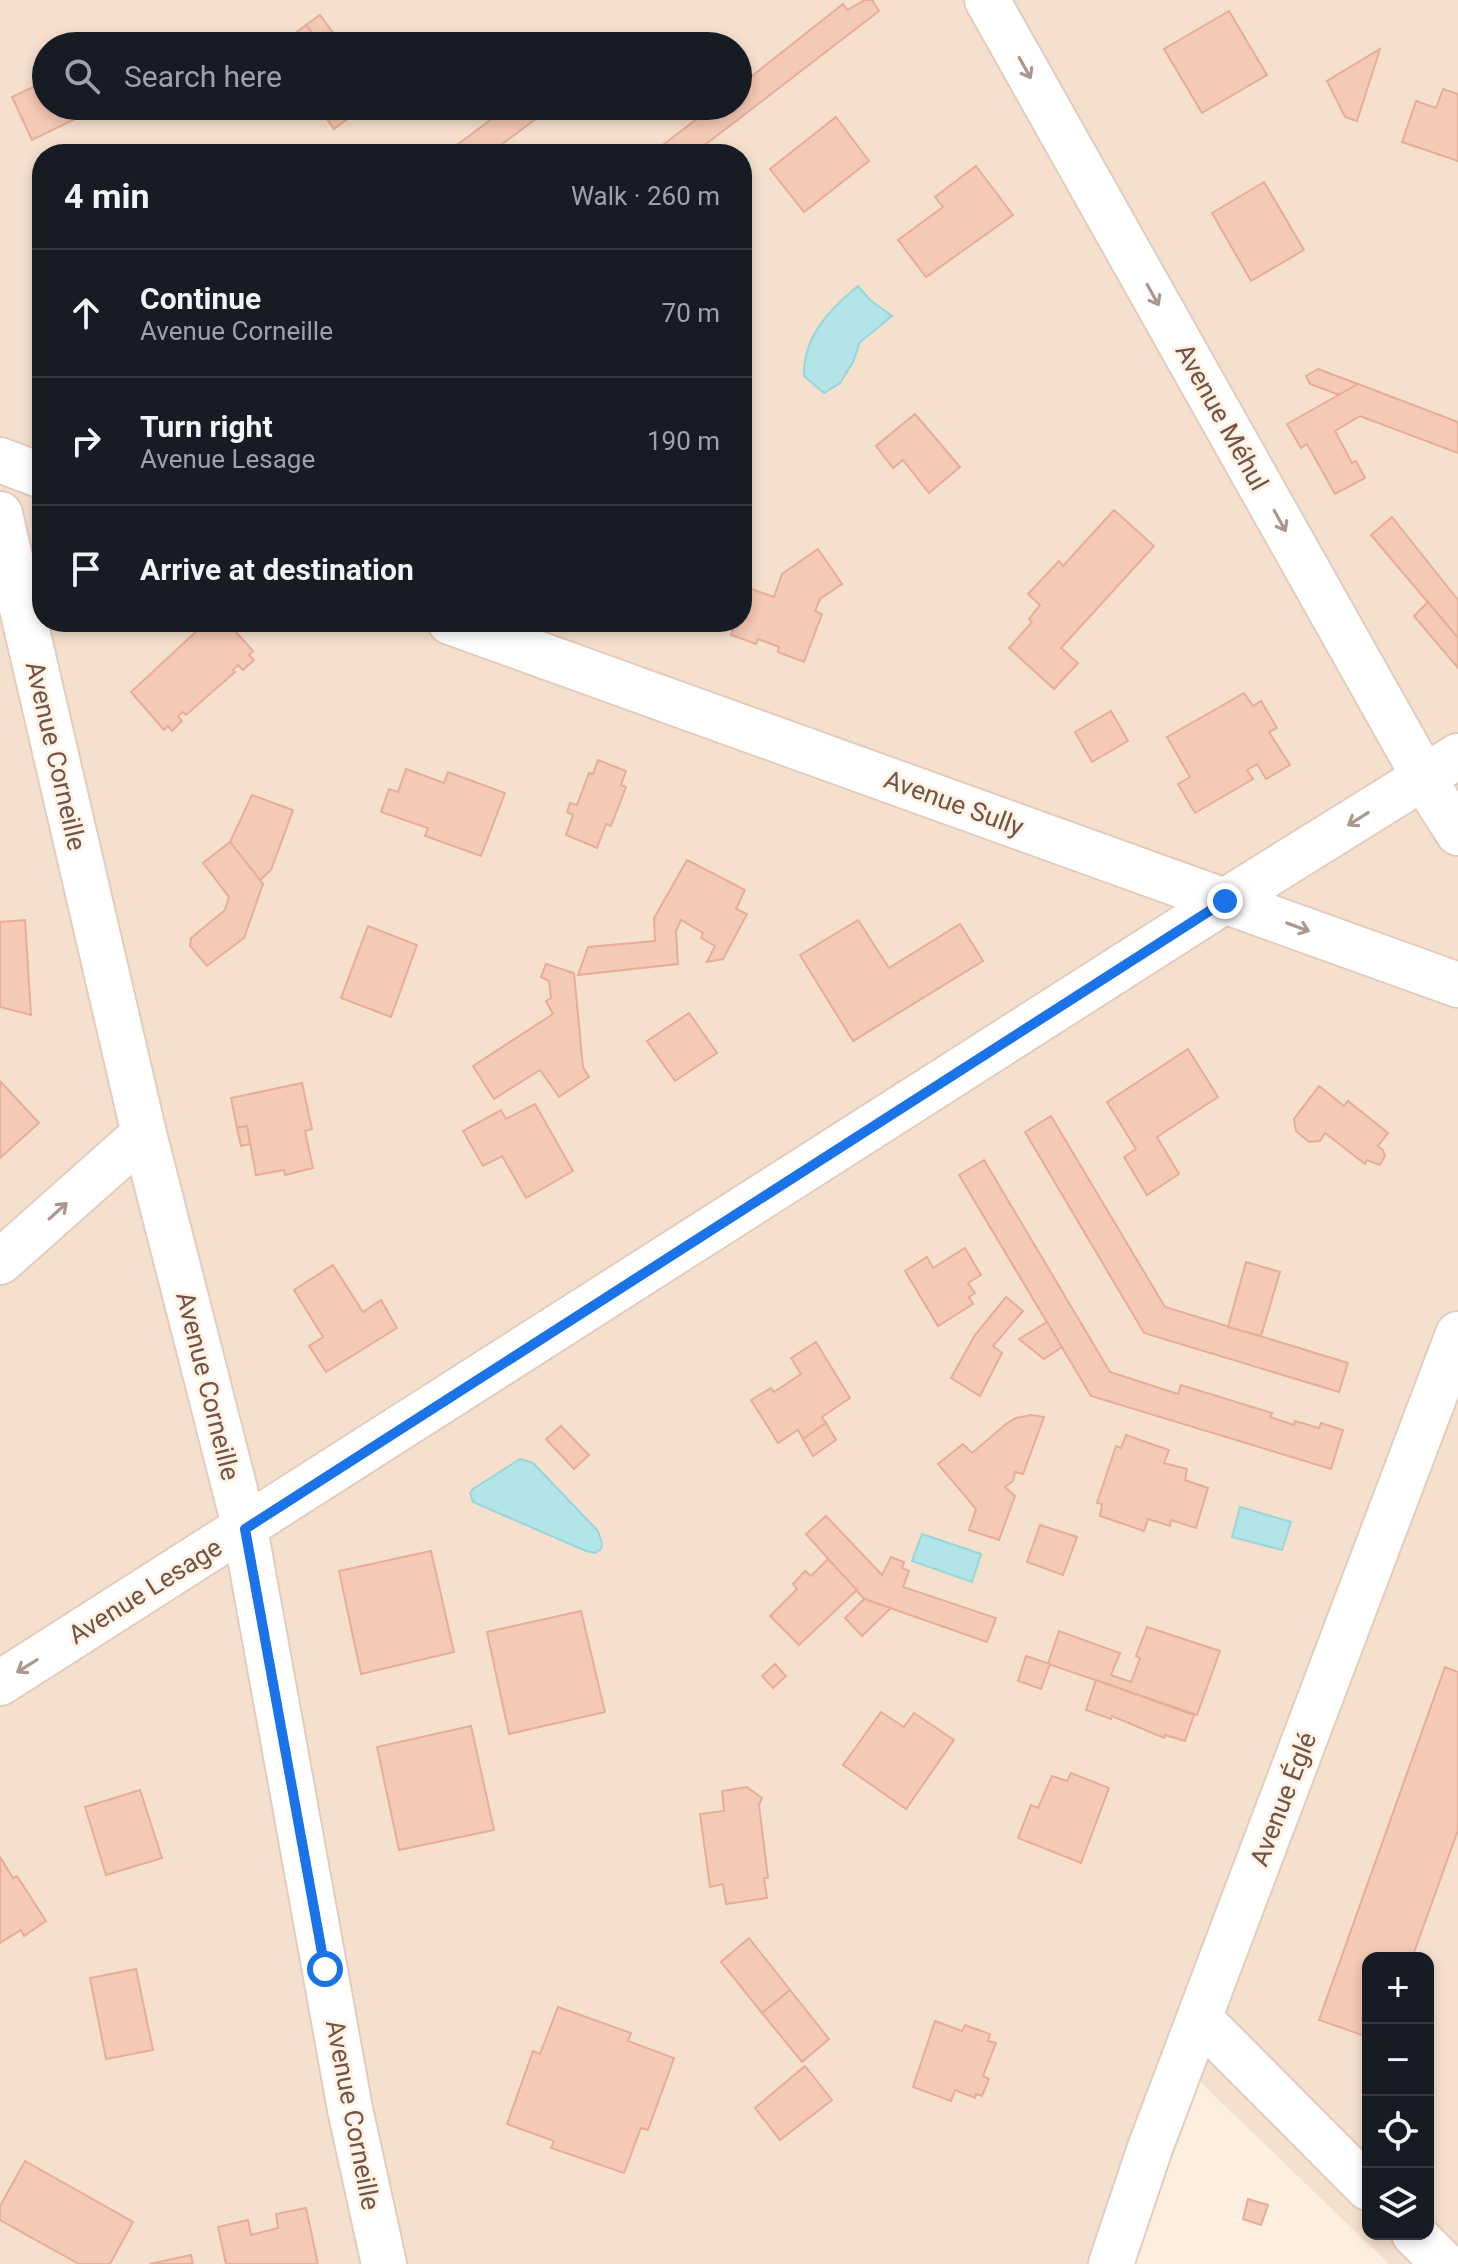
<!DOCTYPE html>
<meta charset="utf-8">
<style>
:root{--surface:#171b24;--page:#20242c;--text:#f1f3f6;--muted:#9ea1a6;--line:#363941}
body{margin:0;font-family:Roboto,sans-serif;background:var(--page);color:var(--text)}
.controls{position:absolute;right:24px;bottom:24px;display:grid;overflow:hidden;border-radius:16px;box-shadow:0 4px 12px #0003}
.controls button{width:72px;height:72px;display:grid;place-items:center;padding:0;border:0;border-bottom:2px solid var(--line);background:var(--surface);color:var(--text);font:40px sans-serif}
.stop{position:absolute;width:24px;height:24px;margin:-18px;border:6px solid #1a73e8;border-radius:50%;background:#fff}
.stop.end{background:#1a73e8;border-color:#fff;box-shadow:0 2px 8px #0008}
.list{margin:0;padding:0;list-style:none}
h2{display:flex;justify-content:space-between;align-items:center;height:104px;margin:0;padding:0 32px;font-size:34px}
h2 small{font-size:26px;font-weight:400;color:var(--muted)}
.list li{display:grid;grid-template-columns:52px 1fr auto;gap:24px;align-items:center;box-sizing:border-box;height:128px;padding:0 32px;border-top:2px solid var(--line)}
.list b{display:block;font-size:30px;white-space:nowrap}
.list p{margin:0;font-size:26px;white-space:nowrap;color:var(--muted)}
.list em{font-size:26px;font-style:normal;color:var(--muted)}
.icon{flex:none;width:44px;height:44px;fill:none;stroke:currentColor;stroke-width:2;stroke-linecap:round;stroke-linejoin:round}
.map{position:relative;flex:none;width:1458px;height:2264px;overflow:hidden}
.search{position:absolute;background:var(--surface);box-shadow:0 4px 12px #0003;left:32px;top:32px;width:720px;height:88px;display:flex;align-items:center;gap:20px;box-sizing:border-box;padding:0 28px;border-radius:44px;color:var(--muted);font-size:30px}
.panel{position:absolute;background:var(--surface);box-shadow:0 4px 12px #0003;left:32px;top:144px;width:720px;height:488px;border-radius:32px}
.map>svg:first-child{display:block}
.residential{fill:#f5e0cd;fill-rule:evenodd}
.water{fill:#b3e4e7;stroke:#99d5d9;stroke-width:2}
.building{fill:#f4c9b5;stroke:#e7ad95;stroke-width:2}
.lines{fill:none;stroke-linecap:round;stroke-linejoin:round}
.minor-casing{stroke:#e3ccbe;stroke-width:48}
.minor{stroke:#fff;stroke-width:44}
.oneway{stroke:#ac9790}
.route{stroke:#1a73e8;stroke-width:10}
.labels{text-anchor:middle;stroke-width:6;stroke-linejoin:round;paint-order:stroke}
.street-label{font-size:26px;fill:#745246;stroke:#fff3e6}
</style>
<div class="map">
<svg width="1458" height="2264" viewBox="0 0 1458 2264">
<rect width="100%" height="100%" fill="#fdefdf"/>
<!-- residential -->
<path class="residential" d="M 0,0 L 1458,0 L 1458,2264 L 1389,2264 L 1197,2079 L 1128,2264 L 0,2264 ZM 46,46 L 738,46 L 738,106 L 46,106 ZM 42,154 L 742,154 L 742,622 L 42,622 ZM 1368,1958 L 1428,1958 L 1428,2234 L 1368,2234 Z"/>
<!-- water -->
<g class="water">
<path d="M 858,286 L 870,300 L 892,316 L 860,342 L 853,362 L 840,383 L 824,393 L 804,376 C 803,337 829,310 858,286 Z"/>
<path d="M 520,1459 L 533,1463 L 598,1531 L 602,1543 L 601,1549 L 595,1553 L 586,1551 L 473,1502 L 470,1493 L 473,1489 Z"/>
<path d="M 1240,1507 L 1291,1522 L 1282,1550 L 1232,1537 Z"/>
<path d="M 922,1534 L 981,1554 L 972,1582 L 912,1561 Z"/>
</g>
<!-- building -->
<g class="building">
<path d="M 865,0 L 872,0 L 879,11 L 693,154 L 651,154 L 714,106 L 738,106 L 738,87 L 843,4 L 847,10 Z"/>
<path d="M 1229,11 L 1267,75 L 1202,113 L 1164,49 Z"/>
<path d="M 320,15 L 342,45 L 341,46 L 321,46 L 306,25 Z"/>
<path d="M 306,25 L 321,46 L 278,46 Z"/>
<path d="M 1380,49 L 1357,121 L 1345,117 L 1327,81 Z"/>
<path d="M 46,81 L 46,106 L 98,108 L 32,140 L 12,97 Z"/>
<path d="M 1443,89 L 1458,94 L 1458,161 L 1402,142 L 1416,101 L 1436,108 Z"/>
<path d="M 318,106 L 336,106 L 346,120 L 334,129 Z"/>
<path d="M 509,106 L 553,106 L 489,154 L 445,154 Z"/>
<path d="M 836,117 L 869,161 L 804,212 L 770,169 Z"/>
<path d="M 976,166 L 1013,215 L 926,277 L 898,240 L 943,207 L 935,197 Z"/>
<path d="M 1264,182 L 1304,250 L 1251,281 L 1212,213 Z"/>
<path d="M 1318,369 L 1358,384 L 1339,395 L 1310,384 L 1306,376 Z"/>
<path d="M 1358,384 L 1458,422 L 1458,453 L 1360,416 L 1335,431 L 1352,463 L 1356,461 L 1365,478 L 1335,494 L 1307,444 L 1301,448 L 1287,424 Z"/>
<path d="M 915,414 L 960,467 L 929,493 L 903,460 L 893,468 L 876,446 Z"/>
<path d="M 1114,510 L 1154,546 L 1061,648 L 1078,663 L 1054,689 L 1009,648 L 1032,622 L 1029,619 L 1040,605 L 1028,594 L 1059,561 L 1063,566 Z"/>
<path d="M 1392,517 L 1458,600 L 1458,638 L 1371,535 Z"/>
<path d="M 818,549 L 842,584 L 820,599 L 815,611 L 822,614 L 804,662 L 778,652 L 779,647 L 758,639 L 756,644 L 731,635 L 735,622 L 742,622 L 742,604 L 748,588 L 774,597 L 782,574 Z"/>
<path d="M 1428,602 L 1458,638 L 1458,668 L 1414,616 Z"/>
<path d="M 213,622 L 227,622 L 253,651 L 249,655 L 254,660 L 243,670 L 238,665 L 233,670 L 235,672 L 186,715 L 183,712 L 178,716 L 182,721 L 172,731 L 168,726 L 164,730 L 131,692 L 199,629 L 201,631 Z"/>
<path d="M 1244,693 L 1253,706 L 1261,701 L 1277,728 L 1269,732 L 1290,765 L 1266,779 L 1257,764 L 1247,770 L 1253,779 L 1195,813 L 1178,784 L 1190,777 L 1167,737 Z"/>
<path d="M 1111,711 L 1128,741 L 1092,762 L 1075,732 Z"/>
<path d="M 598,760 L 626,771 L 621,785 L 626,787 L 611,826 L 606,824 L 597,848 L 566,835 L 573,815 L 567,812 L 570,803 L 577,805 L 589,773 L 593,774 Z"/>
<path d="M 406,769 L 444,783 L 448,772 L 505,793 L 481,856 L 425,836 L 428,828 L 381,812 L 389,789 L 398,792 Z"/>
<path d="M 252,795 L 293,810 L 271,870 L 260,880 L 230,842 Z"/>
<path d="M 230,842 L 263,884 L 244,938 L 207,966 L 190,946 L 191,938 L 225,910 L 229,897 L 203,863 Z"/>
<path d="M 687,860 L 745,890 L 736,909 L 747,914 L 723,959 L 707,962 L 715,946 L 701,938 L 703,933 L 681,920 L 676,931 L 678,964 L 578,975 L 588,947 L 655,941 L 654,918 Z"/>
<path d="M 25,920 L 31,1015 L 0,1007 L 0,922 Z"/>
<path d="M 858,920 L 889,968 L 960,924 L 983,961 L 853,1041 L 800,955 Z"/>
<path d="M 368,926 L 417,945 L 391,1017 L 341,998 Z"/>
<path d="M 546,964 L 574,973 L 583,1067 L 589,1077 L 559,1097 L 540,1070 L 494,1099 L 473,1066 L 553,1014 L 546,1001 L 551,998 L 549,981 L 541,977 Z"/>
<path d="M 689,1013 L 717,1053 L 675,1081 L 647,1041 Z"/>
<path d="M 1188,1049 L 1218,1097 L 1157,1137 L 1179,1174 L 1147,1195 L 1124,1157 L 1136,1149 L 1107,1102 Z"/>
<path d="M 0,1081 L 39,1123 L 0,1158 Z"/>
<path d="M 302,1083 L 312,1129 L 305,1131 L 313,1168 L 285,1175 L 284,1170 L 256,1175 L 247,1126 L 237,1128 L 231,1098 Z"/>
<path d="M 1319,1086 L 1344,1106 L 1348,1101 L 1388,1133 L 1378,1146 L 1383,1150 L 1385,1156 L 1380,1165 L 1367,1160 L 1365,1164 L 1325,1133 L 1320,1141 L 1309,1142 L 1296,1131 L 1294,1119 Z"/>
<path d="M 535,1104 L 573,1171 L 526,1198 L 502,1156 L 483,1166 L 463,1131 L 501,1110 L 506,1119 Z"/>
<path d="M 1051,1116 L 1165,1307 L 1348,1363 L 1339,1392 L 1144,1333 L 1025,1132 Z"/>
<path d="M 247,1126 L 250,1144 L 241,1146 L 237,1128 Z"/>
<path d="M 984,1160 L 1110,1372 L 1178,1394 L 1181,1385 L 1272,1413 L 1270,1417 L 1294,1425 L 1295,1421 L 1319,1428 L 1321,1423 L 1343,1430 L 1331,1469 L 1091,1396 L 959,1175 Z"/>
<path d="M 965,1248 L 981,1275 L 968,1283 L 975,1293 L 969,1297 L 973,1304 L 938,1326 L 905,1271 L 927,1257 L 933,1268 Z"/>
<path d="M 1246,1262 L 1280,1272 L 1261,1336 L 1228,1327 Z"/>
<path d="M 333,1265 L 363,1312 L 381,1300 L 397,1328 L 326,1372 L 309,1346 L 323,1337 L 294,1290 Z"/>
<path d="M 1006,1297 L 1023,1311 L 993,1346 L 1002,1353 L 980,1396 L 951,1378 L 975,1335 Z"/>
<path d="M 1047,1322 L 1062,1347 L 1044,1359 L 1019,1339 Z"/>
<path d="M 816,1342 L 850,1398 L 822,1417 L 826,1423 L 803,1439 L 798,1430 L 778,1443 L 751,1400 L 771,1388 L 774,1392 L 801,1374 L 791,1358 Z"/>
<path d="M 1031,1415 L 1044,1417 L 1023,1474 L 1015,1472 L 1013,1481 L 1005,1487 L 1015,1496 L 999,1540 L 969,1530 L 976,1509 L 938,1464 L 963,1444 L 972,1453 L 1006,1424 L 1016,1418 Z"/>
<path d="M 826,1423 L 836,1440 L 813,1456 L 803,1439 Z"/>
<path d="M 561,1426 L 589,1455 L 574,1469 L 546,1439 Z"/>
<path d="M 1126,1435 L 1169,1450 L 1164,1463 L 1187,1469 L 1185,1480 L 1208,1488 L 1196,1528 L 1171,1520 L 1170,1526 L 1148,1519 L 1144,1531 L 1100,1516 L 1102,1504 L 1097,1503 L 1116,1446 L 1121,1448 Z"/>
<path d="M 826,1516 L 882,1575 L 891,1557 L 904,1562 L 902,1568 L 909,1571 L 903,1587 L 996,1618 L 987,1642 L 864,1599 L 806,1534 Z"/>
<path d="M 1040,1525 L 1077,1537 L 1063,1575 L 1027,1562 Z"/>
<path d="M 431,1551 L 454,1652 L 361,1674 L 339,1571 Z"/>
<path d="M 828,1559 L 857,1590 L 799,1645 L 770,1616 L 797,1589 L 793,1584 L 805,1571 L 811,1576 Z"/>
<path d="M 864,1599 L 891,1608 L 862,1636 L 845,1618 Z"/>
<path d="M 581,1611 L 605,1712 L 509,1734 L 487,1632 Z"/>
<path d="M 1147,1627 L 1220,1651 L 1197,1715 L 1048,1664 L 1059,1631 L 1120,1653 L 1111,1675 L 1131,1682 L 1140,1658 L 1136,1656 Z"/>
<path d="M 1026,1656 L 1050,1664 L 1041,1689 L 1018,1681 Z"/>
<path d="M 775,1664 L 786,1676 L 773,1688 L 762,1676 Z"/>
<path d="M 1445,1667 L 1458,1672 L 1458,1830 L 1412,1958 L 1368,1958 L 1368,2037 L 1319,2020 Z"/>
<path d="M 1096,1680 L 1194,1715 L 1185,1741 L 1165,1735 L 1164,1738 L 1112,1716 L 1111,1719 L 1086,1710 Z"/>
<path d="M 881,1712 L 904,1727 L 914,1713 L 954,1740 L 906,1809 L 843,1765 Z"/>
<path d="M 471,1726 L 494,1830 L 399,1850 L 377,1747 Z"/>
<path d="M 1071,1773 L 1109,1788 L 1081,1863 L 1018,1838 L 1031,1805 L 1038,1808 L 1052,1776 L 1067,1781 Z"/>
<path d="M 747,1787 L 762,1798 L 759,1805 L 768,1878 L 764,1878 L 767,1898 L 726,1904 L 723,1884 L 710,1887 L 700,1814 L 724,1811 L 722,1791 Z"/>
<path d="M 140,1790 L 162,1858 L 106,1875 L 85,1807 Z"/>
<path d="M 0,1857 L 13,1878 L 17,1876 L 46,1921 L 24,1936 L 21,1930 L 0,1943 Z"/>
<path d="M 749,1938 L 790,1990 L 762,2013 L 721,1962 Z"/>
<path d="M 136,1969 L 153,2050 L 106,2059 L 90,1978 Z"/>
<path d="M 790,1990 L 829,2039 L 802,2062 L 762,2013 Z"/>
<path d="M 558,2007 L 631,2033 L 628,2041 L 674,2058 L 648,2130 L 641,2128 L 624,2173 L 551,2148 L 554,2141 L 507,2124 L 533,2051 L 540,2054 Z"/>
<path d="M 935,2021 L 962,2031 L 965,2025 L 990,2034 L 988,2041 L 996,2043 L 983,2076 L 989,2079 L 982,2096 L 976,2094 L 975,2098 L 955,2090 L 951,2101 L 913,2087 Z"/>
<path d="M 805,2066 L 832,2100 L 780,2140 L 755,2108 Z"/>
<path d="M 25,2161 L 133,2222 L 110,2264 L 79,2264 L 0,2220 L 0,2206 Z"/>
<path d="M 1248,2199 L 1268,2205 L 1261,2225 L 1243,2219 Z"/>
<path d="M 306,2208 L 318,2264 L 226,2264 L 218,2227 L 248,2220 L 251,2235 L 278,2228 L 276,2214 Z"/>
<path d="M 191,2255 L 193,2264 L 150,2264 Z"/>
</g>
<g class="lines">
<!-- minor casing -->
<g class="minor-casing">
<g id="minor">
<path d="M 987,0 L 1437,800 L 1458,833"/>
<path d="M 0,460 L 42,476"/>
<path d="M 0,514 L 144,1134 L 245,1529 L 350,2109 L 384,2264"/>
<path d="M 450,622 L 1458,985"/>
<path d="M 0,1262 L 144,1134"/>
<path d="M 0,1683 L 1225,901 L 1458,756"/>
<path d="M 1200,2019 L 1368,2188"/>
<path d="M 1414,2234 L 1444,2264"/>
<path d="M 1111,2264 L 1150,2148 L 1458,1334"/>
</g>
</g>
<!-- minor -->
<use href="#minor" class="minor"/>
</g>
<!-- one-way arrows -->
<defs><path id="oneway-shaft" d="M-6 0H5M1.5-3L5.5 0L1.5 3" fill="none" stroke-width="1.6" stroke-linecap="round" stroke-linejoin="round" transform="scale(2)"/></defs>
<g class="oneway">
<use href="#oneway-shaft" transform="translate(1025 68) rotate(61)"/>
<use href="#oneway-shaft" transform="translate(1153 295) rotate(61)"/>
<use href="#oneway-shaft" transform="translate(1280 521) rotate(61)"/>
<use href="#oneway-shaft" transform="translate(1358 819) rotate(148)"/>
<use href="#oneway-shaft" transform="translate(1298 927) rotate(20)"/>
<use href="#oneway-shaft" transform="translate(58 1211) rotate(-42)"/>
<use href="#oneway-shaft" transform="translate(27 1666) rotate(148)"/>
</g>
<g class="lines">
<!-- route -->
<path class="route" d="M 325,1969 L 245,1529 L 1225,901"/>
</g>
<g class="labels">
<!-- street labels -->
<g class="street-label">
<text transform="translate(1222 417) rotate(61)" y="9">Avenue Méhul</text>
<text transform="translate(56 756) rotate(77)" y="9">Avenue Corneille</text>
<text transform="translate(954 803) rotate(20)" y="9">Avenue Sully</text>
<text transform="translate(208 1386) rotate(76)" y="9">Avenue Corneille</text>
<text transform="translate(145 1591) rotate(-32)" y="9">Avenue Lesage</text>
<text transform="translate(1283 1799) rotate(-69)" y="9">Avenue Églé</text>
<text transform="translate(353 2115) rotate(79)" y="9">Avenue Corneille</text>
</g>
</g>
</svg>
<div class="controls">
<button>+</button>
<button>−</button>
<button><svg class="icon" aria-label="locate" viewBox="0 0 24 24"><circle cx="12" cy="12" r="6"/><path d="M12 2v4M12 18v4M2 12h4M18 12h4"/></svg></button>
<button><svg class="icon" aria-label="layers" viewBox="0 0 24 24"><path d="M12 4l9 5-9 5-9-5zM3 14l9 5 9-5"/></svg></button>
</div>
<div class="stop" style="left:325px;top:1969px"></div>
<div class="stop end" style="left:1225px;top:901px"></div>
<div class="search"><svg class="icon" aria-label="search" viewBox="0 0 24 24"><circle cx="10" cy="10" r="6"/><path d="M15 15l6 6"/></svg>Search here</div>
<section class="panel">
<h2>4 min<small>Walk · 260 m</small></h2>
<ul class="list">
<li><svg class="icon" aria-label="ahead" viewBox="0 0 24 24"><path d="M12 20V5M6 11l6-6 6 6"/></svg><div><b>Continue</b><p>Avenue Corneille</p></div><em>70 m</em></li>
<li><svg class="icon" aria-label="right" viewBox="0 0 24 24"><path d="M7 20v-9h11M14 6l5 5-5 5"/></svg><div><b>Turn right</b><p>Avenue Lesage</p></div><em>190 m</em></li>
<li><svg class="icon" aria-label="arrive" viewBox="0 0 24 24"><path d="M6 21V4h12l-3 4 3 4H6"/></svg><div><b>Arrive at destination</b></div></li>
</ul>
</section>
</div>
